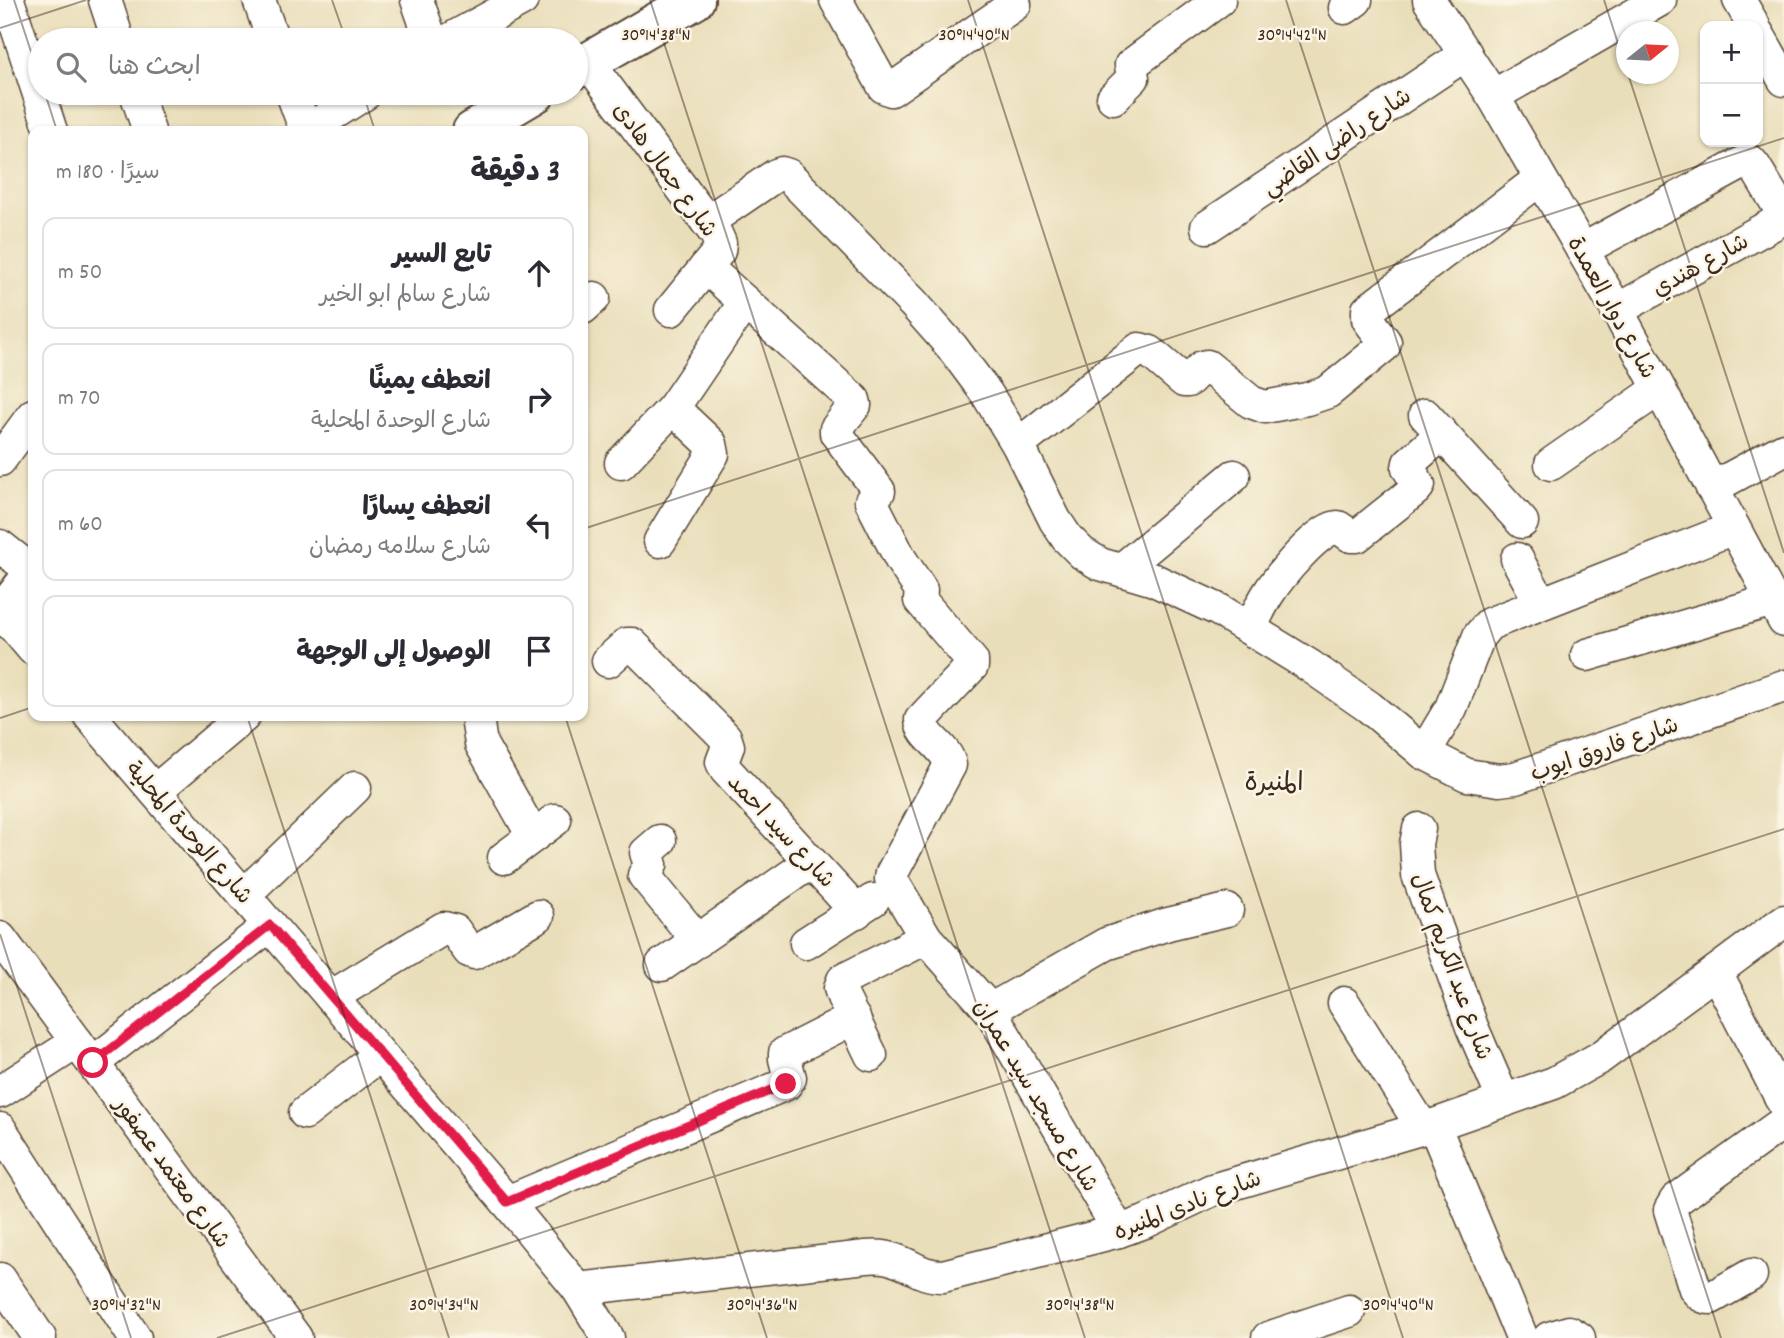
<!DOCTYPE html>
<html lang="ar">
<meta charset="utf-8">
<style>
:root{--surface:#fff;--page:#f7f7f7;--text:#2b2b33;--muted:#7c7c81;--line:#e1e1e2}
body{margin:0;font-family:Dekko,"Playpen Sans Arabic",sans-serif;background:var(--page);color:var(--text);direction:rtl}
.controls{position:absolute;right:21px;top:21px;display:grid;overflow:hidden;border-radius:14px;box-shadow:0 2px 5px #0004}
.controls button{width:63px;height:63px;display:grid;place-items:center;padding:0;border:0;border-bottom:2px solid var(--line);background:var(--surface);color:var(--text);font:35px sans-serif}
.compass{position:absolute;left:1616px;top:21px;width:63px;height:63px;border-radius:50%;background:var(--surface);box-shadow:0 2px 5px #0004;rotate:72deg}
.stop{position:absolute;width:21px;height:21px;margin:-16px;border:5px solid #e11d48;border-radius:50%;background:#fff}
.stop.end{background:#e11d48;border-color:#fff;box-shadow:0 2px 7px #0008}
.list{margin:0;padding:0;list-style:none}
h2{display:flex;justify-content:space-between;align-items:center;height:91px;margin:0;padding:0 28px;font-size:30px}
h2 small{font-size:23px;font-weight:400;color:var(--muted)}
.list li{display:grid;grid-template-columns:46px 1fr auto;gap:21px;align-items:center;box-sizing:border-box;height:112px;margin:0 14px 14px;padding:0 14px;border:2px solid var(--line);border-radius:14px}
.list b{display:block;font-size:26px;white-space:nowrap}
.list p{margin:0;font-size:23px;white-space:nowrap;color:var(--muted)}
.list em{font-size:23px;font-style:normal;color:var(--muted)}
.icon{flex:none;width:38px;height:38px;fill:none;stroke:currentColor;stroke-width:2;stroke-linecap:round;stroke-linejoin:round}
.map{position:relative;flex:none;width:1784px;height:1338px;overflow:hidden;direction:ltr}
.search{position:absolute;background:var(--surface);box-shadow:0 2px 5px #0004;left:28px;top:28px;width:560px;height:77px;display:flex;align-items:center;gap:18px;box-sizing:border-box;padding:0 24px;border-radius:38px;color:var(--muted);font-size:26px}
.panel{position:absolute;background:var(--surface);box-shadow:0 2px 5px #0004;left:28px;top:126px;width:560px;height:595px;border-radius:14px;direction:rtl}
.map>svg:first-child{display:block}
.lines{fill:none;stroke-linecap:round;stroke-linejoin:round}
.minor-casing{stroke:#554535;stroke-width:35}
.tertiary-casing{stroke:#554535;stroke-width:42}
.minor{stroke:#fff;stroke-width:32}
.tertiary{stroke:#fff;stroke-width:38}
.route{stroke:#e11d48;stroke-width:9}
.ticks{fill:none;stroke:#3b2a1e;stroke-width:2;stroke-opacity:0.45}
.labels{text-anchor:middle;stroke-width:5;stroke-linejoin:round;paint-order:stroke}
.street-label{font-size:23px;fill:#3b2a1e;stroke:#fcf5e5}
.quarter-label{font-size:26px;fill:#3b2a1e;stroke:#fcf5e5}
.ticks-label{font-size:18px;text-anchor:middle;fill:#3b2a1e;stroke:#fcf5e5;stroke-width:5;stroke-linejoin:round;paint-order:stroke}
</style>
<div class="map">
<svg width="1784" height="1338" viewBox="0 0 1784 1338">
<rect width="100%" height="100%" fill="#fcf5e5"/>
<filter id="ink" filterUnits="userSpaceOnUse"><feTurbulence type="fractalNoise" baseFrequency=".0143" numOctaves="2"/><feDisplacementMap in="SourceGraphic" scale="14" xChannelSelector="R" yChannelSelector="G"/><feConvolveMatrix kernelMatrix="1 2 1 2 8 2 1 2 1" color-interpolation-filters="sRGB"/></filter>
<filter id="wash" filterUnits="userSpaceOnUse"><feTurbulence type="fractalNoise" baseFrequency=".00686" numOctaves="4" result="noise"/><feDisplacementMap in="SourceGraphic" scale="28" xChannelSelector="R" yChannelSelector="G"/><feGaussianBlur stdDeviation="1.57" result="paint"/><feColorMatrix in="noise" values="0 0 0 0 0 0 0 0 0 0 0 0 0 0 0 0 0 1.4 0 .05"/><feComposite in="paint" operator="in"/></filter>
<g filter="url(#wash)">
<rect width="100%" height="100%" fill="#e9deba"/>
</g>
<g filter="url(#ink)">
<g class="lines">
<!-- minor casing -->
<g class="minor-casing">
<g id="minor">
<path d="M 8,0 L 51,131"/>
<path d="M 105,0 L 118,40"/>
<path d="M 259,0 L 273,40"/>
<path d="M 417,0 L 431,40"/>
<path d="M 836,0 L 884,87 L 891,90 L 1015,4"/>
<path d="M 1429,0 L 1493,96 L 1617,310 L 1784,621"/>
<path d="M 1739,0 L 1754,26"/>
<path d="M 1345,8 L 1356,0"/>
<path d="M 1758,34 L 1784,80"/>
<path d="M 449,40 L 522,0"/>
<path d="M 588,62 L 716,234 L 720,243 L 719,251 L 671,310"/>
<path d="M 136,93 L 149,131"/>
<path d="M 292,93 L 306,131"/>
<path d="M 1493,96 L 1660,0"/>
<path d="M 1113,98 L 1133,78 L 1131,65 L 1219,0"/>
<path d="M 306,131 L 366,93"/>
<path d="M 707,222 L 776,175 L 782,173 L 788,175 L 913,303 L 952,347 L 987,394 L 1018,445 L 1055,520 L 1067,538 L 1082,553 L 1100,564 L 1154,580 L 1219,610 L 1310,666 L 1369,707 L 1424,753 L 1467,775 L 1499,780 L 1515,778 L 1784,686"/>
<path d="M 1207,227 L 1466,54"/>
<path d="M 1582,250 L 1746,161 L 1751,162 L 1755,167 L 1784,215"/>
<path d="M 706,267 L 854,400 L 855,405 L 836,429 L 836,433 L 879,491 L 871,501 L 901,560 L 921,590 L 920,600 L 972,661 L 972,666 L 921,720 C 922,738 947,746 950,765 L 892,873 L 891,879 L 926,938 L 990,1010 L 1119,1231"/>
<path d="M 583,308 L 594,298"/>
<path d="M 1617,310 L 1784,218"/>
<path d="M 1425,415 L 1522,522"/>
<path d="M 1018,445 L 1139,349 L 1150,352 L 1184,381 L 1188,381 L 1202,367 L 1207,366 L 1251,402 L 1265,407 L 1307,399 L 1328,392 L 1384,346 L 1385,342 L 1368,319 L 1368,310 L 1540,179"/>
<path d="M 0,460 L 33,415"/>
<path d="M 621,463 L 673,408 L 745,302"/>
<path d="M 1551,464 L 1659,389"/>
<path d="M 1712,488 L 1784,449"/>
<path d="M 660,541 L 713,454 L 711,444 L 673,408"/>
<path d="M 0,546 L 33,572"/>
<path d="M 1517,559 L 1541,603"/>
<path d="M 1121,570 L 1234,476"/>
<path d="M 3,614 L 33,649"/>
<path d="M 1250,628 C 1256,617 1261,605 1268,594 C 1278,578 1319,527 1338,527 L 1351,536 L 1357,536 L 1416,489 L 1419,485 L 1408,468 L 1409,463 L 1442,434"/>
<path d="M 1587,655 L 1773,600"/>
<path d="M 608,661 L 627,644 L 632,644 L 725,737 L 728,746 L 722,762 L 726,770 L 857,912"/>
<path d="M 90,716 L 507,1202 L 578,1289 L 608,1338"/>
<path d="M 480,716 L 478,724 L 481,744 L 533,836"/>
<path d="M 1424,753 L 1451,708 L 1479,636 L 1489,624 L 1734,528"/>
<path d="M 155,791 L 244,716"/>
<path d="M 1419,829 L 1416,844 L 1418,875 L 1472,1027 L 1504,1101"/>
<path d="M 660,841 L 646,853 L 651,865 L 644,875 L 698,941"/>
<path d="M 504,858 L 555,820"/>
<path d="M 244,895 L 355,788"/>
<path d="M 0,938 L 296,1338"/>
<path d="M 806,943 L 873,900"/>
<path d="M 662,965 L 811,862"/>
<path d="M 1716,972 L 1784,1104"/>
<path d="M 331,997 L 444,928 L 455,931 L 469,951 L 474,953 L 538,916"/>
<path d="M 1344,1003 L 1423,1128"/>
<path d="M 990,1010 L 1106,944 L 1168,924 L 1227,910"/>
<path d="M 871,1055 L 843,997 L 840,988 L 843,980 L 926,938"/>
<path d="M 93,1063 L 270,925"/>
<path d="M 0,1092 L 77,1042"/>
<path d="M 305,1113 L 380,1055"/>
<path d="M 1434,1125 L 1522,1338"/>
<path d="M 0,1129 L 135,1338"/>
<path d="M 507,1202 L 786,1084 L 790,1078 L 785,1059 L 785,1053 L 854,1018"/>
<path d="M 1751,1275 L 1711,1298 C 1703,1298 1700,1295 1695,1289 L 1670,1210 L 1676,1200 L 1784,1122"/>
<path d="M 0,1279 L 40,1338"/>
<path d="M 578,1289 L 866,1257 C 876,1256 886,1256 895,1260 C 914,1266 921,1276 943,1276 L 1119,1231 L 1145,1222 L 1212,1190 L 1434,1125 L 1554,1083 L 1601,1057 L 1784,921"/>
<path d="M 1268,1338 L 1349,1311"/>
<path d="M 1549,1338 L 1569,1332 L 1579,1338"/>
</g>
</g>
<!-- tertiary casing -->
<g class="tertiary-casing">
<g id="tertiary">
<path d="M 576,69 L 695,0"/>
<path d="M 472,131 L 536,93"/>
<path d="M 0,617 L 33,574"/>
</g>
</g>
<!-- minor -->
<use href="#minor" class="minor"/>
<!-- tertiary -->
<use href="#tertiary" class="tertiary"/>
</g>
</g>
<g class="lines" filter="url(#ink)">
<!-- route -->
<path class="route" d="M 93,1063 L 270,925 L 507,1202 L 786,1084"/>
</g>
<!-- ticks -->
<path class="ticks" d="M 14,0 L 40,79M 332,0 L 346,40M 650,0 L 1085,1338M 968,0 L 1403,1338M 1286,0 L 1721,1338M 1604,0 L 1626,68M 0,28 L 86,0M 1628,74 L 1784,553M 45,93 L 57,131M 363,93 L 375,131M 583,529 L 1784,138M 247,716 L 449,1338M 565,716 L 767,1338M 0,718 L 33,707M 0,934 L 131,1338M 217,1338 L 1784,829"/>
<g class="labels">
<!-- street labels -->
<g class="street-label">
<text transform="translate(1336 141) rotate(-34)" y="8">شارع راضى القاضي</text>
<text transform="translate(666 169) rotate(54)" y="8">شارع جمال هادى</text>
<text transform="translate(1700 264) rotate(-29)" y="8">شارع هندي</text>
<text transform="translate(1613 307) rotate(61)" y="8">شارع دوار العمدة</text>
<text transform="translate(1604 748) rotate(-19)" y="8">شارع فاروق ايوب</text>
<text transform="translate(782 830) rotate(47)" y="8">شارع سيد احمد</text>
<text transform="translate(190 832) rotate(49)" y="8">شارع الوحدة المحلية</text>
<text transform="translate(1453 966) rotate(70)" y="8">شارع عبد الكريم كمال</text>
<text transform="translate(1037 1095) rotate(59)" y="8">شارع مسجد سيد عمران</text>
<text transform="translate(173 1172) rotate(54)" y="8">شارع معتمد عصفور</text>
<text transform="translate(1187 1204) rotate(-21)" y="8">شارع نادى المنيره</text>
</g>
<!-- quarter labels -->
<g class="quarter-label">
<text x="1274" y="790">المنيرة</text>
</g>
</g>
<g class="ticks-label">
<text x="656" y="40">30°14'38"N</text>
<text x="974" y="40">30°14'40"N</text>
<text x="1292" y="40">30°14'42"N</text>
<text x="444" y="1310">30°14'34"N</text>
<text x="762" y="1310">30°14'36"N</text>
<text x="1080" y="1310">30°14'38"N</text>
<text x="1398" y="1310">30°14'40"N</text>
<text x="126" y="1310">30°14'32"N</text>
</g>
</svg>
<div class="controls">
<button>+</button>
<button>−</button>
</div>
<svg class="compass" viewBox="-18 -18 36 36"><path d="M0-13l5 13h-10z" fill="#e53935"/><path d="M0 13l5-13h-10z" fill="#7c7c81"/></svg>
<div class="stop" style="left:93px;top:1063px"></div>
<div class="stop end" style="left:786px;top:1084px"></div>
<div class="search"><svg class="icon" aria-label="search" viewBox="0 0 24 24"><circle cx="10" cy="10" r="6"/><path d="M15 15l6 6"/></svg>ابحث هنا</div>
<section class="panel">
<h2>3 دقيقة<small>سيرًا · 180 m</small></h2>
<ul class="list">
<li><svg class="icon" aria-label="ahead" viewBox="0 0 24 24"><path d="M12 20V5M6 11l6-6 6 6"/></svg><div><b>تابع السير</b><p>شارع سالم ابو الخير</p></div><em>50 m</em></li>
<li><svg class="icon" aria-label="right" viewBox="0 0 24 24"><path d="M7 20v-9h11M14 6l5 5-5 5"/></svg><div><b>انعطف يمينًا</b><p>شارع الوحدة المحلية</p></div><em>70 m</em></li>
<li><svg class="icon" aria-label="left" viewBox="0 0 24 24"><path d="M17 20v-9H6M10 6l-5 5 5 5"/></svg><div><b>انعطف يسارًا</b><p>شارع سلامه رمضان</p></div><em>60 m</em></li>
<li><svg class="icon" aria-label="arrive" viewBox="0 0 24 24"><path d="M6 21V4h12l-3 4 3 4H6"/></svg><div><b>الوصول إلى الوجهة</b></div></li>
</ul>
</section>
</div>
